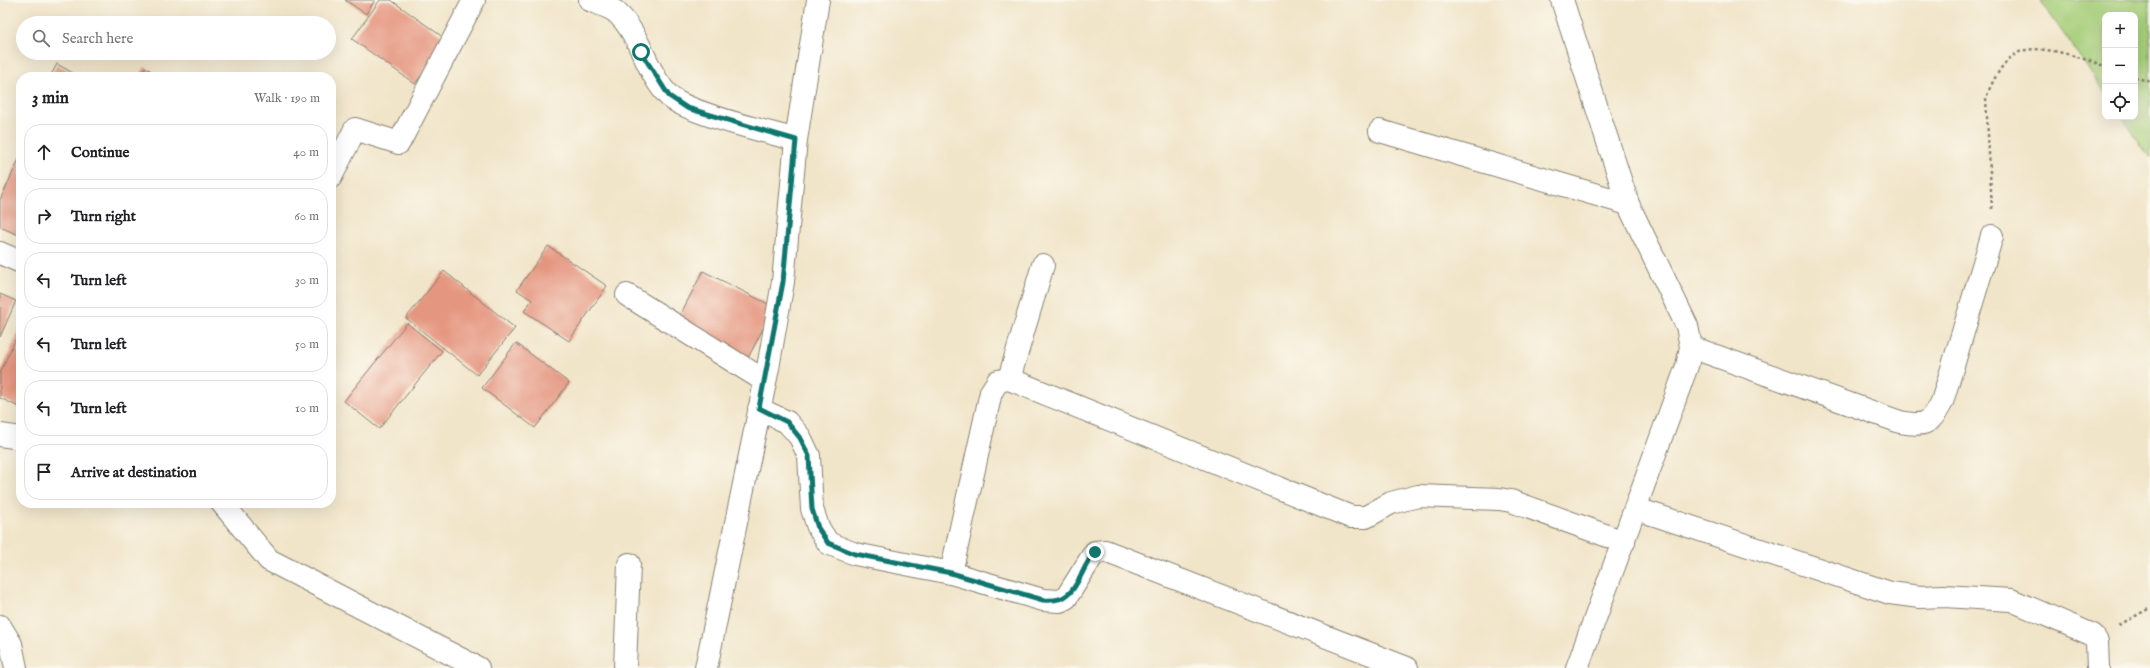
<!DOCTYPE html>
<meta charset="utf-8">
<style>
:root{--surface:#fff;--page:#f2f2f2;--text:#202124;--muted:#757577;--line:#e0e0e0}
body{margin:0;font-family:"IM FELL English",serif;background:var(--page);color:var(--text)}
.controls{position:absolute;right:12px;top:12px;display:grid;overflow:hidden;border-radius:8px;box-shadow:0 4px 16px #0002}
.controls button{width:36px;height:36px;display:grid;place-items:center;padding:0;border:0;border-bottom:1px solid var(--line);background:var(--surface);color:var(--text);font:20px sans-serif}
.stop{position:absolute;width:12px;height:12px;margin:-9px;border:3px solid #0f766e;border-radius:50%;background:#fff}
.stop.end{background:#0f766e;border-color:#fff;box-shadow:0 1px 4px #0008}
.list{margin:0;padding:0;list-style:none}
h2{display:flex;justify-content:space-between;align-items:center;height:52px;margin:0;padding:0 16px;font-size:17px}
h2 small{font-size:13px;font-weight:400;color:var(--muted)}
.list li{display:grid;grid-template-columns:26px 1fr auto;gap:12px;align-items:center;box-sizing:border-box;height:56px;margin:0 8px 8px;padding:0 8px;border:1px solid var(--line);border-radius:16px}
.list b{display:block;font-size:15px;white-space:nowrap}
.list em{font-size:13px;font-style:normal;color:var(--muted)}
.icon{flex:none;width:22px;height:22px;fill:none;stroke:currentColor;stroke-width:2;stroke-linecap:round;stroke-linejoin:round}
.map{position:relative;flex:none;width:2150px;height:668px;overflow:hidden}
.search{position:absolute;background:var(--surface);box-shadow:0 4px 16px #0002;left:16px;top:16px;width:320px;height:44px;display:flex;align-items:center;gap:10px;box-sizing:border-box;padding:0 14px;border-radius:22px;color:var(--muted);font-size:15px}
.panel{position:absolute;background:var(--surface);box-shadow:0 4px 16px #0002;left:16px;top:72px;width:320px;height:436px;border-radius:16px}
.map>svg:first-child{display:block}
.green{fill:#a6ce79;stroke:#61754a}
.building{fill:#e59680}
.lines{fill:none;stroke-linecap:round;stroke-linejoin:round}
.minor-casing{stroke:#868072;stroke-width:24}
.path{stroke:#868072;stroke-width:2.5;stroke-dasharray:3 3;stroke-linecap:butt}
.minor{stroke:#fff;stroke-width:22}
.route{stroke:#0f766e;stroke-width:5}
</style>
<div class="map">
<svg width="2150" height="668" viewBox="0 0 2150 668">
<rect width="100%" height="100%" fill="#fbf7ec"/>
<filter id="ink" filterUnits="userSpaceOnUse"><feTurbulence type="fractalNoise" baseFrequency=".025" numOctaves="2"/><feDisplacementMap in="SourceGraphic" scale="8" xChannelSelector="R" yChannelSelector="G"/><feConvolveMatrix kernelMatrix="1 2 1 2 8 2 1 2 1" color-interpolation-filters="sRGB"/></filter>
<filter id="wash" filterUnits="userSpaceOnUse"><feTurbulence type="fractalNoise" baseFrequency=".012" numOctaves="4" result="noise"/><feDisplacementMap in="SourceGraphic" scale="16" xChannelSelector="R" yChannelSelector="G"/><feGaussianBlur stdDeviation="0.9" result="paint"/><feColorMatrix in="noise" values="0 0 0 0 0 0 0 0 0 0 0 0 0 0 0 0 0 1.4 0 .05"/><feComposite in="paint" operator="in"/></filter>
<g filter="url(#wash)">
<rect width="100%" height="100%" fill="#f1e5c9"/>
<!-- green -->
<path class="green" d="M 2040,0 L 2150,0 L 2150,158 L 2122,117 L 2135,117 L 2135,15 L 2105,15 L 2105,93 Z"/>
<g id="blocks">
<!-- building -->
<g class="building">
<path d="M 345,0 L 375,0 L 366,14 Z"/>
<path d="M 380,0 L 391,0 L 447,40 L 415,84 L 352,39 Z"/>
<path d="M 57,64 L 80,77 L 50,77 Z"/>
<path d="M 145,67 L 160,77 L 139,77 Z"/>
<path d="M 21,155 L 21,236 L 0,227 L 0,200 Z"/>
<path d="M 548,246 L 607,286 L 569,341 L 524,311 L 532,300 L 517,290 Z"/>
<path d="M 444,271 L 515,328 L 477,375 L 406,318 Z"/>
<path d="M 703,271 L 774,307 L 748,358 L 677,321 Z"/>
<path d="M 0,294 L 16,301 L 0,337 Z"/>
<path d="M 407,323 L 442,351 L 379,429 L 344,401 Z"/>
<path d="M 21,327 L 21,408 L 0,398 L 0,373 Z"/>
<path d="M 516,343 L 569,383 L 535,428 L 482,388 Z"/>
</g>
</g>
</g>
<g filter="url(#ink)">
<use href="#blocks" fill-opacity="0" stroke="#868072" stroke-width="1"/>
<g class="lines">
<!-- minor casing -->
<g class="minor-casing">
<g id="minor">
<path d="M 590,0 C 598,4 611,7 617,13 C 641,35 646,73 669,96 C 686,113 769,132 796,140"/>
<path d="M 1562,0 L 1628,204 L 1687,326 L 1691,347 L 1687,366 L 1577,668"/>
<path d="M 1380,131 L 1628,204"/>
<path d="M 331,177 L 355,129 L 399,143 L 474,0"/>
<path d="M 0,253 L 21,262"/>
<path d="M 627,295 L 765,381"/>
<path d="M 1691,347 L 1900,422 C 1924,427 1931,424 1942,402 L 1992,236"/>
<path d="M 1009,379 L 1043,265"/>
<path d="M 759,409 L 787,422 L 800,437 L 809,456 L 812,509 L 818,527 L 828,543 L 855,554 L 951,573 L 1043,600 L 1060,601 L 1066,598 L 1093,555 L 1095,552 L 1105,551 L 1407,668"/>
<path d="M 0,435 L 21,438"/>
<path d="M 222,503 L 269,560 L 478,668"/>
<path d="M 1637,509 L 1890,593 L 1920,597 L 1944,596 L 2011,600 L 2093,635 L 2097,642 L 2098,668"/>
<path d="M 951,573 L 991,392 L 998,381 L 1009,379 L 1351,517 L 1366,517 L 1391,503 L 1418,496 L 1499,499 L 1511,501 L 1624,542"/>
<path d="M 0,626 L 11,644 L 16,668"/>
<path d="M 625,668 L 629,564"/>
<path d="M 706,668 L 768,368 L 783,282 L 796,140 L 818,0"/>
</g>
</g>
<!-- path -->
<g class="path">
<path d="M 2135,77 L 2150,82"/>
<path d="M 1992,209 L 1986,98 C 1992,81 2006,53 2026,50 C 2049,46 2084,59 2105,66"/>
<path d="M 2119,625 L 2150,608"/>
</g>
<!-- minor -->
<use href="#minor" class="minor"/>
</g>
</g>
<g class="lines" filter="url(#ink)">
<!-- route -->
<path class="route" d="M 641,52 L 669,96 L 687,108 L 796,140 L 783,282 L 759,408 L 787,422 L 800,438 L 809,456 L 812,509 L 818,528 L 828,543 L 855,554 L 951,573 L 1043,600 C 1079,604 1076,574 1095,552"/>
</g>
</svg>
<div class="controls">
<button>+</button>
<button>−</button>
<button><svg class="icon" aria-label="locate" viewBox="0 0 24 24"><circle cx="12" cy="12" r="6"/><path d="M12 2v4M12 18v4M2 12h4M18 12h4"/></svg></button>
</div>
<div class="stop" style="left:641px;top:52px"></div>
<div class="stop end" style="left:1095px;top:552px"></div>
<div class="search"><svg class="icon" aria-label="search" viewBox="0 0 24 24"><circle cx="10" cy="10" r="6"/><path d="M15 15l6 6"/></svg>Search here</div>
<section class="panel">
<h2>3 min<small>Walk · 190 m</small></h2>
<ul class="list">
<li><svg class="icon" aria-label="ahead" viewBox="0 0 24 24"><path d="M12 20V5M6 11l6-6 6 6"/></svg><div><b>Continue</b></div><em>40 m</em></li>
<li><svg class="icon" aria-label="right" viewBox="0 0 24 24"><path d="M7 20v-9h11M14 6l5 5-5 5"/></svg><div><b>Turn right</b></div><em>60 m</em></li>
<li><svg class="icon" aria-label="left" viewBox="0 0 24 24"><path d="M17 20v-9H6M10 6l-5 5 5 5"/></svg><div><b>Turn left</b></div><em>30 m</em></li>
<li><svg class="icon" aria-label="left" viewBox="0 0 24 24"><path d="M17 20v-9H6M10 6l-5 5 5 5"/></svg><div><b>Turn left</b></div><em>50 m</em></li>
<li><svg class="icon" aria-label="left" viewBox="0 0 24 24"><path d="M17 20v-9H6M10 6l-5 5 5 5"/></svg><div><b>Turn left</b></div><em>10 m</em></li>
<li><svg class="icon" aria-label="arrive" viewBox="0 0 24 24"><path d="M6 21V4h12l-3 4 3 4H6"/></svg><div><b>Arrive at destination</b></div></li>
</ul>
</section>
</div>
